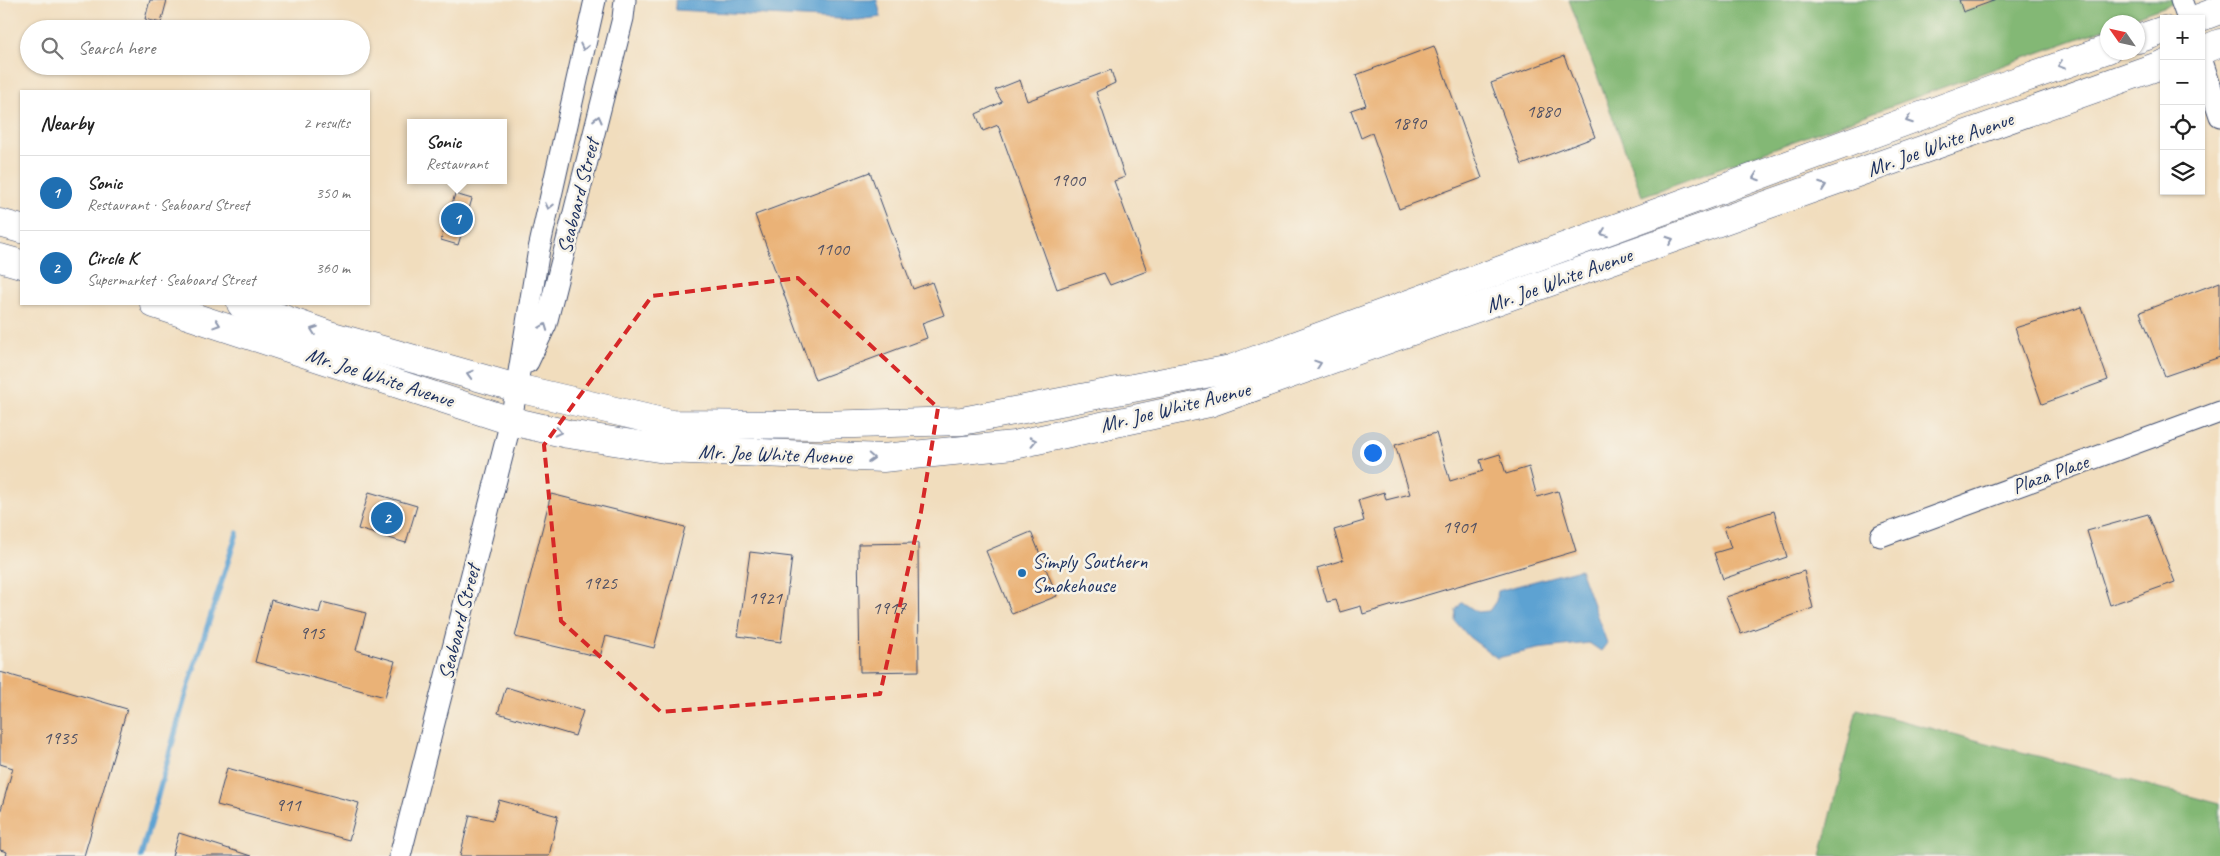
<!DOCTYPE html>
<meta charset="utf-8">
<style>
:root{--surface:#fff;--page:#f2f2f2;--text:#222;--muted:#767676;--line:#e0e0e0;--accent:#1f6fb2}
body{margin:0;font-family:Caveat,sans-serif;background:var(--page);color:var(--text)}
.controls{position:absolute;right:15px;top:15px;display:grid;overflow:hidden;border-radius:0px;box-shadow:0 1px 4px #0004}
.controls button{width:45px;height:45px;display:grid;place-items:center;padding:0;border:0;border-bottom:1px solid var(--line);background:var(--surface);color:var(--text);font:25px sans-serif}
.compass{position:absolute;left:2100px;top:15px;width:45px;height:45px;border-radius:50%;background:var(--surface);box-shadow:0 1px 4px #0004;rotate:304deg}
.you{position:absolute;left:1372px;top:452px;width:18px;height:18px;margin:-12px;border:4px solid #fff;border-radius:50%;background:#1a73e8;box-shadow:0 0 0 8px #1a73e833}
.badge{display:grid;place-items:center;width:32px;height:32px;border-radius:50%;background:var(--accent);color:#fff;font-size:16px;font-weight:700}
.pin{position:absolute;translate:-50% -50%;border:2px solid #fff;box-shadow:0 1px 5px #0006}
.popup{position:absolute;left:407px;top:119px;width:100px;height:65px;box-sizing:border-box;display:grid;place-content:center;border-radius:0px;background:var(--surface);filter:drop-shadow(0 1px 4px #0005);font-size:16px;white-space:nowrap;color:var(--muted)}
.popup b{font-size:19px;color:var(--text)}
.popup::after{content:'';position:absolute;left:50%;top:100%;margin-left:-10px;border:10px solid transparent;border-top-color:var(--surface)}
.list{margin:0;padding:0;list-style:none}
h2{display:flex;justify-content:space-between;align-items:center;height:65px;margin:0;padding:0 20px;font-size:21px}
h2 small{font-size:16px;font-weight:400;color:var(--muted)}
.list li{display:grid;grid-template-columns:32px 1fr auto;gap:15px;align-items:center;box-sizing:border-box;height:75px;padding:0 20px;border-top:1px solid var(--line)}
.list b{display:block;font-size:19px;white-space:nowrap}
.list p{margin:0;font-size:16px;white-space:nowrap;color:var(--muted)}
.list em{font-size:16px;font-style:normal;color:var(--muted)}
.icon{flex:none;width:28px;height:28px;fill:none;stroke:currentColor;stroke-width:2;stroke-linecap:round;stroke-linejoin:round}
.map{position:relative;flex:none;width:2220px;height:856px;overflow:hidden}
.search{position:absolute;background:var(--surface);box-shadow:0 1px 4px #0004;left:20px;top:20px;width:350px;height:55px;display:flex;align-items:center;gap:12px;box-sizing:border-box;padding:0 18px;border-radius:28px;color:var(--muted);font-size:19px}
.panel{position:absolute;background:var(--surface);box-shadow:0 1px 4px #0004;left:20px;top:90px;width:350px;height:215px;border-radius:0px}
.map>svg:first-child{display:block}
.forest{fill:#83b874;stroke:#4f7469}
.water{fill:#5da2d2;stroke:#3c6898}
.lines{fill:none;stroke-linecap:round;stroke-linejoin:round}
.stream{stroke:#5da2d2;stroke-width:5.5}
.building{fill:#eab277}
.minor-casing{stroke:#3b496c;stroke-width:23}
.major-casing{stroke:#3b496c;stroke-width:29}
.minor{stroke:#fff;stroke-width:21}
.major{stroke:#fff;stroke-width:28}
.oneway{stroke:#8d97ae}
.marked{fill:none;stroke:#d62828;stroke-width:4;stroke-dasharray:10 6;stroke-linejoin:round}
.poi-dot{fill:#1f6fb2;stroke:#f7f3e8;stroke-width:2}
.labels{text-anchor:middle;stroke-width:5;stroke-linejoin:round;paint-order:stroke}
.number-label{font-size:19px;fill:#4f5064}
.street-label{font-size:21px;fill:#1b2f5e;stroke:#f7f3e8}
.poi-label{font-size:21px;fill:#1b2f5e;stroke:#f7f3e8;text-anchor:start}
</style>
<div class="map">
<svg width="2220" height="856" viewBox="0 0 2220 856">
<rect width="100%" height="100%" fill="#f7f3e8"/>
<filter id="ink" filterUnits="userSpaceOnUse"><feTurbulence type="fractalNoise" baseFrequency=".02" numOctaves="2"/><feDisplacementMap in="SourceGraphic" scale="10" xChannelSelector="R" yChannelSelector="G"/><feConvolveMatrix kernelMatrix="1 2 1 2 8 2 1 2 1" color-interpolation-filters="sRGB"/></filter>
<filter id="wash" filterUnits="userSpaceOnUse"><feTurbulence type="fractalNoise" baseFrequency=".0096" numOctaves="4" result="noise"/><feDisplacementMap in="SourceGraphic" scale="20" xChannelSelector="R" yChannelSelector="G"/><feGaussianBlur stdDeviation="1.12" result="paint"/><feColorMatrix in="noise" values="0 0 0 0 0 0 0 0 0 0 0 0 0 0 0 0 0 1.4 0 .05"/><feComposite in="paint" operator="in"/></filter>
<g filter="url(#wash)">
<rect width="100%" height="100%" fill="#f1ddbd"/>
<!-- forest -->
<g class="forest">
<path d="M 1569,0 L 2183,0 L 2121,22 L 2108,22 L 2107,28 L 1642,196 Z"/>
<path d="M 1857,709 L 2220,804 L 2220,856 L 1821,856 Z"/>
</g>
<!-- water -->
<g class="water">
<path d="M 675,0 L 877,0 L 881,17 L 858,20 L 676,10 Z"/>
<path d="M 1580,569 L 1607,643 L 1601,651 L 1589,643 L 1537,649 L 1497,658 L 1469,637 L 1455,621 L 1456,610 L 1462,602 L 1477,612 L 1489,611 L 1496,601 L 1498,591 Z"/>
</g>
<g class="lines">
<!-- stream -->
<path class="stream" d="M 141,856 L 185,697 L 237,533"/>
</g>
<g id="blocks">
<!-- building -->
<g class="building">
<path d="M 150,0 L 167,0 L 161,23 L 145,19 Z"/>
<path d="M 1959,0 L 1996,0 L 1963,12 Z"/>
<path d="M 1434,46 L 1482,178 L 1399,209 L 1372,133 L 1361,138 L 1351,110 L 1366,105 L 1356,75 Z"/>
<path d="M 1564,56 L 1595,137 L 1522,165 L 1491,83 Z"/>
<path d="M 1111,70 L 1115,83 L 1096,92 L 1125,177 L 1114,181 L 1147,271 L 1110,285 L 1104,273 L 1057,289 L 998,125 L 983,131 L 976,114 L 1002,102 L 995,90 L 1020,80 L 1027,101 Z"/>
<path d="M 870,172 L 913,289 L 932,282 L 944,315 L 922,323 L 927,338 L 815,380 L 755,215 Z"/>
<path d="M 455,194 L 472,199 L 458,245 L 441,240 Z"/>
<path d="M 2220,282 L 2220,357 L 2165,376 L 2140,312 Z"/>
<path d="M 2082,307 L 2108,380 L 2042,404 L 2015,328 Z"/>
<path d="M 1436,433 L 1450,481 L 1483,471 L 1480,460 L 1500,454 L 1506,474 L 1529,467 L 1537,497 L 1558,491 L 1576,551 L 1363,614 L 1361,606 L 1340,612 L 1336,600 L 1327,602 L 1317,568 L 1343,560 L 1334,530 L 1364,521 L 1358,500 L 1384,492 L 1386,500 L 1410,494 L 1395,445 Z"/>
<path d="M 369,492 L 417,506 L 406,543 L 358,529 Z"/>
<path d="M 551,494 L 685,527 L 654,648 L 606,636 L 600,657 L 515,637 Z"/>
<path d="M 1774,511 L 1787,557 L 1723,579 L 1714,553 L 1731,548 L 1724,527 Z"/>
<path d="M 2148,514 L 2175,582 L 2110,605 L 2087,531 Z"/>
<path d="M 1031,532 L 1057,596 L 1012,614 L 986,551 Z"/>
<path d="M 918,543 L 919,671 L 860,672 L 858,544 Z"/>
<path d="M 750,552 L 792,557 L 781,642 L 738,636 Z"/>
<path d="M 1804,571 L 1813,608 L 1741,634 L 1726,597 Z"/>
<path d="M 271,600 L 319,613 L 322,602 L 366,613 L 356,650 L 395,661 L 385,697 L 255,662 Z"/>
<path d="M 0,672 L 127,709 L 84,856 L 6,856 L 7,852 L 0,850 L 0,813 L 13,768 L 0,764 Z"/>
<path d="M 506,687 L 583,711 L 575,736 L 498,713 Z"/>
<path d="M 227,768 L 359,803 L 349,840 L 217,805 Z"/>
<path d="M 499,800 L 558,816 L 549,856 L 460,856 L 470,815 L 493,820 Z"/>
<path d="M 179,833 L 251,856 L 172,856 Z"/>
</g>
</g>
</g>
<g filter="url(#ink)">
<use href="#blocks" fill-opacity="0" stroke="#3b496c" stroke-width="1"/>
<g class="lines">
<!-- minor casing -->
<g class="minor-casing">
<g id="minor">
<path d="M 2181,0 L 2188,19"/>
<path d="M 2201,58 L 2220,116"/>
<path d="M 528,362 L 546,324 L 623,18 L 625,0"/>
<path d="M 1881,536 L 2220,412"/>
<path d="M 400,856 L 511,421 L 539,249 L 595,0"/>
</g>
</g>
<!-- major casing -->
<g class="major-casing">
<g id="major">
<path d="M 2196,19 L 2220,10"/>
<path d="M 2138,39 L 2164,30"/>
<path d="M 2201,51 L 2220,43"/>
<path d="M 0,223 L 21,229"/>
<path d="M 0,258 L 21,264"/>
<path d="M 154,304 L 511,421 L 568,434 L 665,449 L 883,458 L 1014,445 L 1069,433 L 1209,403 L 2164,64"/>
<path d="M 241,304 L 329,335 L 517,388 L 671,424 L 819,425 L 962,421 L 1231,369 L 2000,87 L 2108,49"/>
</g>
</g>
<!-- minor -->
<use href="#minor" class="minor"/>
<!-- major -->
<use href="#major" class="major"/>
</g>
<!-- one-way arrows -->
<defs><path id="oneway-chevron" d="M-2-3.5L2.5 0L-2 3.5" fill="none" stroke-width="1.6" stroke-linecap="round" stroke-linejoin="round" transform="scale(1.25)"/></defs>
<g class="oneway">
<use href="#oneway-chevron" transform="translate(584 47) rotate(103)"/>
<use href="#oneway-chevron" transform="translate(2061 65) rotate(161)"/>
<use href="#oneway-chevron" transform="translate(598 119) rotate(-76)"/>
<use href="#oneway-chevron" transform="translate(1909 120) rotate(160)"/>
<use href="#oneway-chevron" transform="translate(1756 177) rotate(160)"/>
<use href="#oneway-chevron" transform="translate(1823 186) rotate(-20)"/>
<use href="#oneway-chevron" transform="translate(549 206) rotate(103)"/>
<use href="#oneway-chevron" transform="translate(1604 233) rotate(160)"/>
<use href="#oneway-chevron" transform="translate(1670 240) rotate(-20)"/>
<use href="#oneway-chevron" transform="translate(217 324) rotate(18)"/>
<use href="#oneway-chevron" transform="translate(544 327) rotate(-69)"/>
<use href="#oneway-chevron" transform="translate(314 330) rotate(-160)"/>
<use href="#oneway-chevron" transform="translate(1318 364) rotate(-19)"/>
<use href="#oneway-chevron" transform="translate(470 374) rotate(-164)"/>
<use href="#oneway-chevron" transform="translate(558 432) rotate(13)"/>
<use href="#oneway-chevron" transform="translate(1033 441) rotate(-12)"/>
<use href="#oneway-chevron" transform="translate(871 458) rotate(3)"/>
</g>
</g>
<!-- marked area -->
<path class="marked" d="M 798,278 L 938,408 L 921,512 L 880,694 L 661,712 L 561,621 L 544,445 L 652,296 Z"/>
<!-- markers -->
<circle class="poi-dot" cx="1022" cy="573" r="5"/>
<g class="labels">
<!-- number labels -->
<g class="number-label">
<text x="1543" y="117">1880</text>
<text x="1409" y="129">1890</text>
<text x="1068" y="186">1900</text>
<text x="832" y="255">1100</text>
<text x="1459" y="533">1901</text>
<text x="600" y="589">1925</text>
<text x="765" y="604">1921</text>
<text x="889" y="614">1917</text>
<text x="312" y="639">915</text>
<text x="60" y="744">1935</text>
<text x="288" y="811">911</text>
</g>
<!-- street labels -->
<g class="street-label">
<text transform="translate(1940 144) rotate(-20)" y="7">Mr. Joe White Avenue</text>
<text transform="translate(578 196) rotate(-76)" y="7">Seaboard Street</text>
<text transform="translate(1559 280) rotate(-20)" y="7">Mr. Joe White Avenue</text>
<text transform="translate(380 377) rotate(18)" y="7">Mr. Joe White Avenue</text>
<text transform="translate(1175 407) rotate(-14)" y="7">Mr. Joe White Avenue</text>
<text transform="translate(775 454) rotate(2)" y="7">Mr. Joe White Avenue</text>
<text transform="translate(2050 474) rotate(-20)" y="7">Plaza Place</text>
<text transform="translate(459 622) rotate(-76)" y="7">Seaboard Street</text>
</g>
<!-- poi labels -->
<g class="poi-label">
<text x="1032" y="568">Simply Southern<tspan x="1032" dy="24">Smokehouse</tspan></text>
</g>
</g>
</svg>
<div class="controls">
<button>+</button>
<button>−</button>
<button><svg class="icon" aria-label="locate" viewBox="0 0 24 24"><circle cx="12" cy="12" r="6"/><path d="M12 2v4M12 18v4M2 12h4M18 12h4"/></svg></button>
<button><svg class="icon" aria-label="layers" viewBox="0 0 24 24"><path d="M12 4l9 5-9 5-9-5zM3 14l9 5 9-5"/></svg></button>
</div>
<svg class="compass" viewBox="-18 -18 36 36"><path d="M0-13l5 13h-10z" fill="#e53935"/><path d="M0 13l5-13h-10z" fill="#767676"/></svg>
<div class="you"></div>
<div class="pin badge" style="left:457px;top:219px">1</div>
<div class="popup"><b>Sonic</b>Restaurant</div>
<div class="pin badge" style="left:387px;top:518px">2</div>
<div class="search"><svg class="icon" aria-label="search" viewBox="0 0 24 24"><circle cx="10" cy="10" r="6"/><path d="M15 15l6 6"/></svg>Search here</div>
<section class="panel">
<h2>Nearby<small>2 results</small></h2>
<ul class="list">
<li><span class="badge">1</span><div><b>Sonic</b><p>Restaurant · Seaboard Street</p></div><em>350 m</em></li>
<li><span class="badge">2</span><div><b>Circle K</b><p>Supermarket · Seaboard Street</p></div><em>360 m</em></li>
</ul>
</section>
</div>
